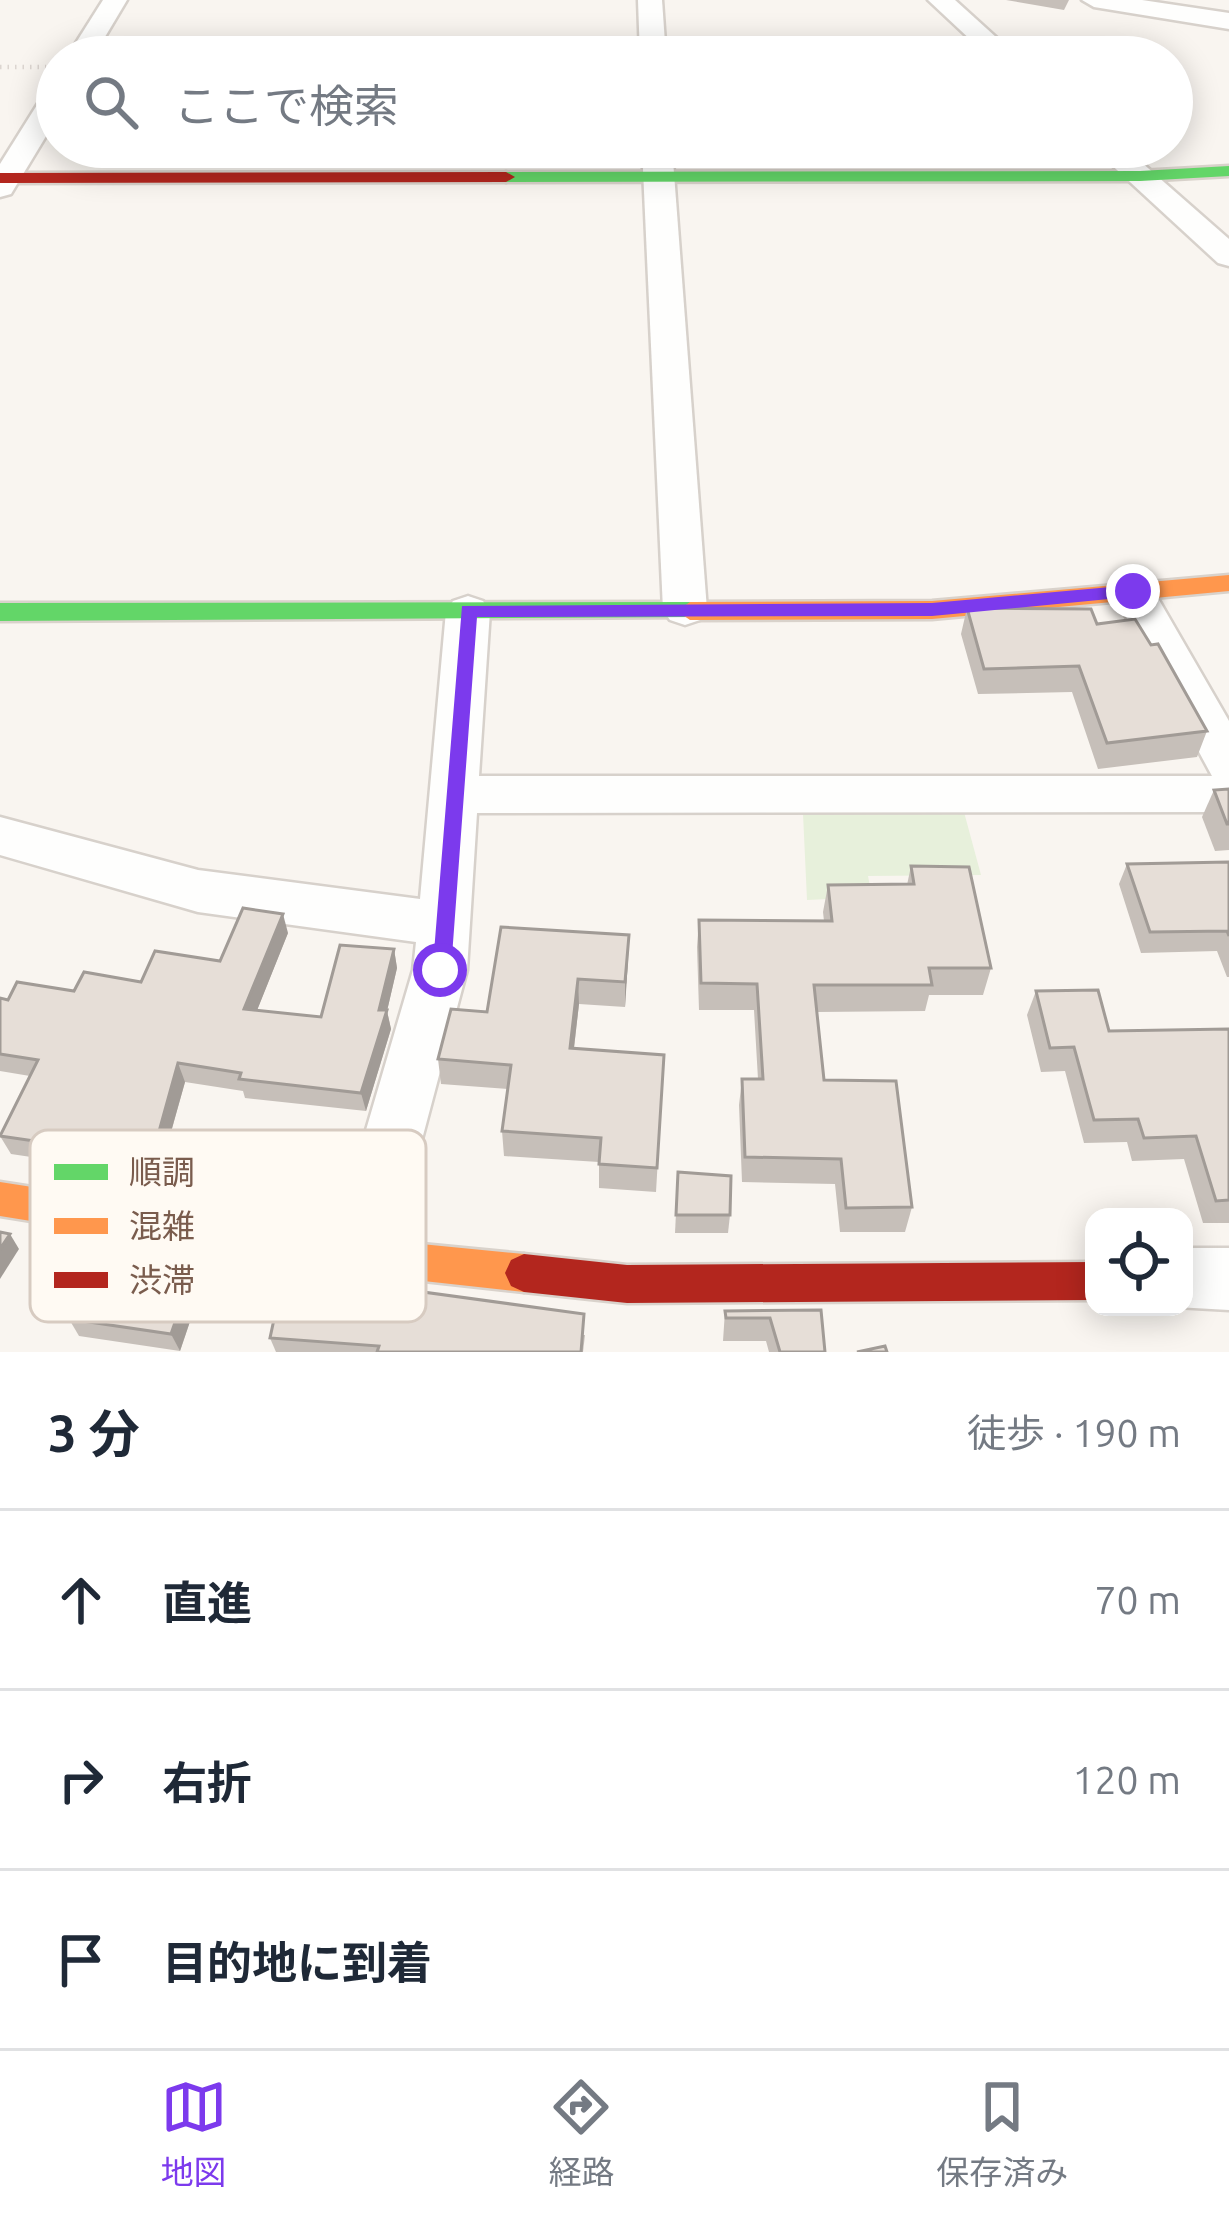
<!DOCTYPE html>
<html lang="ja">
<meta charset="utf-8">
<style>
:root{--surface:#fff;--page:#f6f6f7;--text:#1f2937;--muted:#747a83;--line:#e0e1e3;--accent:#7c3aed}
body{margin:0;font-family:Ubuntu,"Noto Sans JP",sans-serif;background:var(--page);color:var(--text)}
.controls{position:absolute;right:36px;bottom:36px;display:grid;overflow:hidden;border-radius:24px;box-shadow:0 6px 30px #0003}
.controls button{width:108px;height:108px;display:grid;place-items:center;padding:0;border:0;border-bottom:3px solid var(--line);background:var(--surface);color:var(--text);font:60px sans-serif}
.stop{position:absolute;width:36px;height:36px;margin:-27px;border:9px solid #7c3aed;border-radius:50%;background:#fff}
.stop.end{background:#7c3aed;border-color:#fff;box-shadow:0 3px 12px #0008}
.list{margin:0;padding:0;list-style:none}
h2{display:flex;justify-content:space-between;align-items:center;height:156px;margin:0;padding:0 48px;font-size:51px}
h2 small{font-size:39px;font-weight:400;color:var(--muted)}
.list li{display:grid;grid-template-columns:78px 1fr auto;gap:36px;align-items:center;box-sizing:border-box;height:180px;padding:0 48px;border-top:3px solid var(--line)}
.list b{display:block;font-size:45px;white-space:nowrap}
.list em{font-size:39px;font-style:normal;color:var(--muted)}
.icon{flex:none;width:66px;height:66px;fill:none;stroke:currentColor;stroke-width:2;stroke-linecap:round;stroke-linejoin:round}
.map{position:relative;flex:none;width:1229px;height:1352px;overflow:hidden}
.search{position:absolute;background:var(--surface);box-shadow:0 6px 30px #0003;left:36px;right:36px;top:36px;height:132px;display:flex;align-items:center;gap:30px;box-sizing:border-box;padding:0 42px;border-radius:66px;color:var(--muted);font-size:45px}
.sheet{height:696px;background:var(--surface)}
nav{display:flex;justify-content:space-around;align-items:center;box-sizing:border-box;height:168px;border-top:3px solid var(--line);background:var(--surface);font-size:33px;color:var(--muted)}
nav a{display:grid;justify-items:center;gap:6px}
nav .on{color:var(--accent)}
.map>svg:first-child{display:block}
.green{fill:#e7f0db}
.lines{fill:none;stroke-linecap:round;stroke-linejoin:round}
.street-casing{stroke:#d7d1cb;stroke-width:5}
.fast-casing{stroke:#d9d2cb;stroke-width:5}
.slow-casing{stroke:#d9d2cb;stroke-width:5}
.jam-casing{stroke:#d9d2cb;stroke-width:5}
.path{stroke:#dcd5d0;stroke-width:4.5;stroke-dasharray:1.5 6;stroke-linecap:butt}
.street{fill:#fefefd;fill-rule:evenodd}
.fast{fill:#63d668;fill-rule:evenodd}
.slow{fill:#ff974d;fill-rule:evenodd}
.jam{fill:#b3261e;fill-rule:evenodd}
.wall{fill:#c6bfb9}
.shaded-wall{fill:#a19b96}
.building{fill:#e6ded7;stroke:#a19b96;stroke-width:3}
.route{fill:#7c3aed}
.key{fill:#fffaf3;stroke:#d7cbc1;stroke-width:3}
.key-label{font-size:33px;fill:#7a5c4d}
</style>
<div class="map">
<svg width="1229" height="1352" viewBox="0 0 1229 1352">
<rect width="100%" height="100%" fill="#f9f5f0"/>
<!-- green -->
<path class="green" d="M 964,812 L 981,875 L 868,876 L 872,897 L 807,900 L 803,814 Z"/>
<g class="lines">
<!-- street casing -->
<g class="street-casing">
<g id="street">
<path d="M 103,0 L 127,0 L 93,57 L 67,57 Z"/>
<path d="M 638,0 L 662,0 L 666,57 L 640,57 Z"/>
<path d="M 928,0 L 955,0 L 1018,57 L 989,57 Z"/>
<path d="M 1082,0 L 1142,0 L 1229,13 L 1229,29 L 1094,7 Z"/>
<path d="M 57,87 L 57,118 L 11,194 L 0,197 L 0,164 L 47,89 Z"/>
<path d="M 642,147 L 672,147 L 707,610 L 700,620 L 685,625 L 670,620 L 663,610 Z"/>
<path d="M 1092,147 L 1124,147 L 1229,239 L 1229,266 L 1218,263 Z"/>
<path d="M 1133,577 L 1148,581 L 1229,721 L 1229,812 L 477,813 L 467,970 L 391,1256 L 382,1278 L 360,1286 L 338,1278 L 329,1256 L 413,970 L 416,942 L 198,912 L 0,855 L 0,817 L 198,870 L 420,899 L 446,611 L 453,601 L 468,596 L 483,601 L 490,611 L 479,776 L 1212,776 L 1112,591 L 1118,581 Z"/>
<path d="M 1184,1248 L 1229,1248 L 1229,1310 L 1176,1307 L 1184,1307 Z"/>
</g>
</g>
<!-- fast casing -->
<g class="fast-casing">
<g id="fast">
<path d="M 1229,166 L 1229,176 L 1140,181 L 506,182 L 497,177 L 506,172 L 1140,171 Z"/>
<path d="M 690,602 L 699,605 L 703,611 L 699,617 L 0,621 L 0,603 Z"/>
</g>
</g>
<!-- slow casing -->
<g class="slow-casing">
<g id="slow">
<path d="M 1229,575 L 1229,591 L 932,619 L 690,620 L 677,611 L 690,602 L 932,601 Z"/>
<path d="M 0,1182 L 360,1238 L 524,1254 L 537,1260 L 543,1273 L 537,1286 L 524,1292 L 360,1274 L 0,1216 Z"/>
</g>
</g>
<!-- jam casing -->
<g class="jam-casing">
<g id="jam">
<path d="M 0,173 L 506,172 L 515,177 L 506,182 L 0,183 Z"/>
<path d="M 524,1254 L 627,1265 L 1094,1262 L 1094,1300 L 627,1303 L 524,1292 L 511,1286 L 505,1273 L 511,1260 Z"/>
</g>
</g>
<!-- path -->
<path class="path" d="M 0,67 L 46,67"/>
<!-- street -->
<use href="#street" class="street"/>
<!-- fast -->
<use href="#fast" class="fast"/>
<!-- slow -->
<use href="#slow" class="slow"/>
<!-- jam -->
<use href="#jam" class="jam"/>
</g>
<!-- wall -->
<g class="wall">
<path d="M 1006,0 L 1069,0 L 1064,10 Z"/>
<path d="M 880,147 L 939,147 L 937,159 L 883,159 Z"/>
<path d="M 967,608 L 1097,624 L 1207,731 L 1197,757 L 1098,769 L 1072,692 L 978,694 L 961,634 Z"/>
<path d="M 1229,789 L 1229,850 L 1215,851 L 1202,817 L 1214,790 Z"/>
<path d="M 1229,862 L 1229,977 L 1227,977 L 1217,951 L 1141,953 L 1119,884 L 1127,864 Z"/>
<path d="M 911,866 L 991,968 L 983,995 L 929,995 L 925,1011 L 817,1012 L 824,1080 L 912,1207 L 905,1232 L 840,1232 L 835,1184 L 742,1182 L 739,1105 L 742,1079 L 758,1079 L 754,1010 L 699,1010 L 697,947 L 699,920 L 824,921 L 823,912 L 828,885 L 907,885 Z"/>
<path d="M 288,933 L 257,1010 L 321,1017 L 394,949 L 397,968 L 387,1011 L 391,1029 L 366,1111 L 245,1098 L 243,1091 L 185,1082 L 162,1164 L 144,1163 L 139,1173 L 11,1154 L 0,1136 L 30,1076 L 0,1071 L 0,998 L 8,1000 L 141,982 L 220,961 Z"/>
<path d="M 629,935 L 625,1007 L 579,1004 L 574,1048 L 664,1055 L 656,1192 L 599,1188 L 599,1162 L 504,1156 L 502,1131 L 508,1089 L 441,1084 L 438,1059 L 487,1012 Z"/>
<path d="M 1036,991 L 1109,1031 L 1229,1029 L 1229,1223 L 1203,1223 L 1184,1159 L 1132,1161 L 1127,1142 L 1084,1143 L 1065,1071 L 1041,1072 L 1027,1015 Z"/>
<path d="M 678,1172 L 730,1215 L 728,1233 L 675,1233 Z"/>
<path d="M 196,1262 L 204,1280 L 180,1351 L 79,1336 L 69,1319 Z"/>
<path d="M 821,1310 L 825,1352 L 769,1352 L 766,1341 L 723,1341 L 725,1311 Z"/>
<path d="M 585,1335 L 583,1352 L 276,1352 L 270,1338 Z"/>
</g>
<!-- shaded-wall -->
<g class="shaded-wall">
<path d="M 283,914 L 288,933 L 250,1028 L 244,1009 Z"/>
<path d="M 629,935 L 628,961 L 625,1007 L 625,982 Z"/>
<path d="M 394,949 L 397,968 L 387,1011 L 391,1029 L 366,1111 L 361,1093 Z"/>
<path d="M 578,979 L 579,1004 L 571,1073 L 570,1048 Z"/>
<path d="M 178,1063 L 185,1082 L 162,1164 L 155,1146 Z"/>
<path d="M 135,1145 L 144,1163 L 139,1173 L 131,1155 Z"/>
<path d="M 10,1234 L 19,1249 L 0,1279 L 0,1249 Z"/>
<path d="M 196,1262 L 204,1280 L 180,1351 L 171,1334 Z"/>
</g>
<!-- building -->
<g class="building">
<path d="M 967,608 L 1091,609 L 1097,624 L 1135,619 L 1151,645 L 1158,644 L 1207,731 L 1107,743 L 1079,666 L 984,669 Z"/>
<path d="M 1229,789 L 1229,824 L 1227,824 L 1214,790 Z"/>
<path d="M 1229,862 L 1229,936 L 1227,931 L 1150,932 L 1127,864 Z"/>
<path d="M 911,866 L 969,867 L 991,968 L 929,968 L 932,985 L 814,985 L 824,1080 L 896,1081 L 912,1207 L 846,1208 L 841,1159 L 745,1157 L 742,1079 L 763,1079 L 757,984 L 701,983 L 699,920 L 832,921 L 828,885 L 914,884 Z"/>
<path d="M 243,908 L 283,914 L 244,1009 L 321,1017 L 340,945 L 394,949 L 379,1010 L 387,1010 L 361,1093 L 239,1079 L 241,1073 L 178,1063 L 155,1146 L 135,1145 L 131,1155 L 0,1136 L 38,1060 L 0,1054 L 0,998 L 8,1000 L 17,982 L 74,991 L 84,972 L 141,982 L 155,951 L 220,961 Z"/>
<path d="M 501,927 L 629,935 L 625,982 L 578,979 L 570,1048 L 664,1055 L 657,1168 L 599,1164 L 601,1138 L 502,1131 L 511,1065 L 438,1059 L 451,1009 L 487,1012 Z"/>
<path d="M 1098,990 L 1109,1031 L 1229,1029 L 1229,1200 L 1216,1201 L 1196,1136 L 1144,1138 L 1138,1119 L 1094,1120 L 1074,1047 L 1050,1048 L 1036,991 Z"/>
<path d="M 678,1172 L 731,1176 L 730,1215 L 676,1215 Z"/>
<path d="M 0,1232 L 10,1234 L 0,1249 Z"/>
<path d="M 98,1246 L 196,1262 L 171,1334 L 69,1319 Z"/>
<path d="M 284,1273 L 584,1314 L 581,1352 L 377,1352 L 379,1346 L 270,1338 Z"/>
<path d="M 821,1310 L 825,1352 L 780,1352 L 770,1318 L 726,1318 L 725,1311 Z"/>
<path d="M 885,1346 L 887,1352 L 857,1352 Z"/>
</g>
<!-- route -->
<path class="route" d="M 1133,585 L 1143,591 L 1140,596 L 932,616 L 477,617 L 451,970 L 440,979 L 432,977 L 462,606 L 932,603 Z"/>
<!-- legend -->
<rect x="30" y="1130" width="396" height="192" rx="18" class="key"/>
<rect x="54" y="1164" width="54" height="16" fill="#63d668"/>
<rect x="54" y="1218" width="54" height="16" fill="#ff974d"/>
<rect x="54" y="1272" width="54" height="16" fill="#b3261e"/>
<g class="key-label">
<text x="129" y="1184">順調</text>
<text x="129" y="1238">混雑</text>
<text x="129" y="1292">渋滞</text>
</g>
</svg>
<div class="controls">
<button><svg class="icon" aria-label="locate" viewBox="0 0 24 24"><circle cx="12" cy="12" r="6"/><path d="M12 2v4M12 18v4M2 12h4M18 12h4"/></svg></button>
</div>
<div class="stop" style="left:440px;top:970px"></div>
<div class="stop end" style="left:1133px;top:591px"></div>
<div class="search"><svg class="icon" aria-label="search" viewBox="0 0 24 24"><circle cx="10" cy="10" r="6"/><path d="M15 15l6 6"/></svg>ここで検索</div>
</div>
<section class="sheet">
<h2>3 分<small>徒歩 · 190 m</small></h2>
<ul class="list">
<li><svg class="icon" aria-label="ahead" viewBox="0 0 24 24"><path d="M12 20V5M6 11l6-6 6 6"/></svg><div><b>直進</b></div><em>70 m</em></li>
<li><svg class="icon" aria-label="right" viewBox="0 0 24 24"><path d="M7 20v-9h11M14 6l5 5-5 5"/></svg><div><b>右折</b></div><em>120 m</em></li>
<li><svg class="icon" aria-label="arrive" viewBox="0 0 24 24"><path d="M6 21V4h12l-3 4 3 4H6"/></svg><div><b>目的地に到着</b></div></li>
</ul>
</section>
<nav>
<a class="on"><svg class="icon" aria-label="map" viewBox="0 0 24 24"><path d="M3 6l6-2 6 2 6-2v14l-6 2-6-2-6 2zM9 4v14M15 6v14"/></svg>地図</a>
<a><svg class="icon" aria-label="directions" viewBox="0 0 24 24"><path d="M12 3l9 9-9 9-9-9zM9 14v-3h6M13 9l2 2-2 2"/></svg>経路</a>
<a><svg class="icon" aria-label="saved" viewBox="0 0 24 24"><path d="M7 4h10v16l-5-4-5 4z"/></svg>保存済み</a>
</nav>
